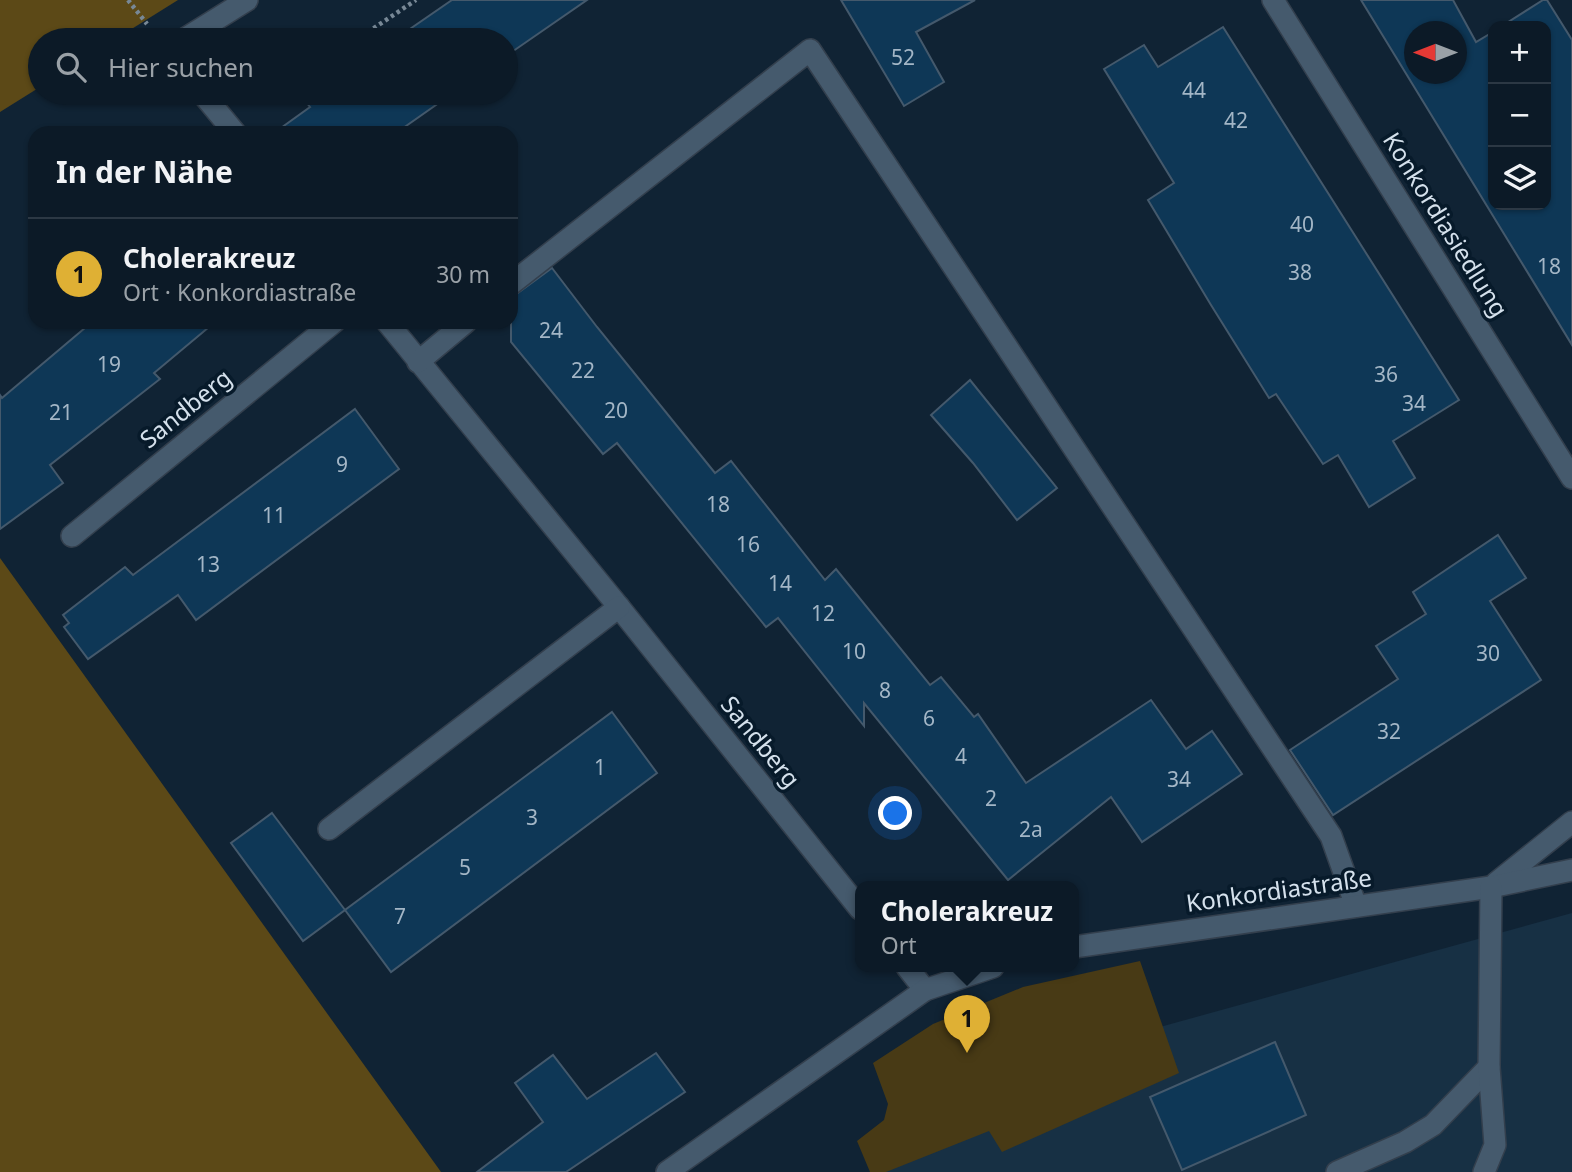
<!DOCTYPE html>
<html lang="de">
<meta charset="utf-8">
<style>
:root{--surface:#0c1a27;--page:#1a2733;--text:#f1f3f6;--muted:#9aa1a7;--line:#2c3844;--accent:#dfb034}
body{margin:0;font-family:"Noto Sans",sans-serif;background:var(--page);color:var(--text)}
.controls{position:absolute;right:21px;top:21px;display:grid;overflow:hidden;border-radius:14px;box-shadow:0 2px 5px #0004}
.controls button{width:63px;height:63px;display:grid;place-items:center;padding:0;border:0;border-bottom:2px solid var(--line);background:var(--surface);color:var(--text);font:35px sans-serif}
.compass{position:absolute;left:1404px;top:21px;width:63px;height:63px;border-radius:50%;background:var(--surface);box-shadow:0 2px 5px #0004;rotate:270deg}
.you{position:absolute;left:896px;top:814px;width:24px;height:24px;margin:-18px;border:5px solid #fff;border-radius:50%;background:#1a73e8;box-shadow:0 0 0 10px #1a73e833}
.badge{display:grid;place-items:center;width:46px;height:46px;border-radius:50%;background:var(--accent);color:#111;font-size:23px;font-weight:700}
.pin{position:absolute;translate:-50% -58px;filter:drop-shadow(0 2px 4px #0008)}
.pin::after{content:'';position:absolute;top:37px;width:24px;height:21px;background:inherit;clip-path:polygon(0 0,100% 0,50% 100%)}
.popup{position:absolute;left:855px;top:881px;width:224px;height:91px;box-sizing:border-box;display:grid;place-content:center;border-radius:14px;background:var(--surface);filter:drop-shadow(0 2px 5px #0005);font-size:23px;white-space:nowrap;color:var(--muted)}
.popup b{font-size:26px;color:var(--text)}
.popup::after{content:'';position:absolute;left:50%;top:100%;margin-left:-14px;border:14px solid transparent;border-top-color:var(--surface)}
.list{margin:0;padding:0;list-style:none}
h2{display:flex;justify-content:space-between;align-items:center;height:91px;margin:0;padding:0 28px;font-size:30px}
h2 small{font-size:23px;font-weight:400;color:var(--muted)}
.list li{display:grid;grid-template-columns:46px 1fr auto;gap:21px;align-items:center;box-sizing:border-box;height:112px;padding:0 28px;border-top:2px solid var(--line)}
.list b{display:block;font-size:26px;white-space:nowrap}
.list p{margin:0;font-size:23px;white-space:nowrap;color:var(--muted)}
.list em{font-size:23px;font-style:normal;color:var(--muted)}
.icon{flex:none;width:38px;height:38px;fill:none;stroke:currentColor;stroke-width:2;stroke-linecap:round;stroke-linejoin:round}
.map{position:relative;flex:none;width:1572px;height:1172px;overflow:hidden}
.search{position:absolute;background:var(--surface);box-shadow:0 2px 5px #0004;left:28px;top:28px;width:490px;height:77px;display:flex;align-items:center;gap:18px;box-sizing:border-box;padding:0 24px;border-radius:38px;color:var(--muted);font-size:26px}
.panel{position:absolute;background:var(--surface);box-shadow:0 2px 5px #0004;left:28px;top:126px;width:490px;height:203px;border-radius:21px}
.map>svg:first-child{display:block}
.built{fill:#173044}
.green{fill:#483a15}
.forest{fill:#5c4917}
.building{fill:#0e3756;stroke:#44596c;stroke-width:2;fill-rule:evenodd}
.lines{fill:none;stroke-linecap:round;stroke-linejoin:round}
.minor-casing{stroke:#333f4d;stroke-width:24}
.path{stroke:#788896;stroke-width:4.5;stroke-dasharray:3.5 3.5;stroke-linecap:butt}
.minor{stroke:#455a6d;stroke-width:21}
.labels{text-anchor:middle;stroke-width:7;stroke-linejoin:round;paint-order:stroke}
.number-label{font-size:21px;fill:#a3b6c6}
.street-label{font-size:24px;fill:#d5e1ec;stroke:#071a2a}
</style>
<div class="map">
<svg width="1572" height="1172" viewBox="0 0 1572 1172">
<rect width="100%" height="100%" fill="#102334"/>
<!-- built -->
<path class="built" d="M 1572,913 L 1572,1172 L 875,1172 L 1160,1027 Z"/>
<!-- green -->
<path class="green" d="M 1140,961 L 1179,1073 L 1002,1152 L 989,1131 L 886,1172 L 870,1172 L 857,1141 L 884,1120 L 888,1104 L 873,1063 L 933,1024 L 1023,987 Z"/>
<!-- forest -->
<g class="forest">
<path d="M 0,0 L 178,0 L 114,40 L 40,40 L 40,87 L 0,112 Z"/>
<path d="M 0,558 L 441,1172 L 0,1172 Z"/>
</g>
<!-- building -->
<g class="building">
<path d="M 452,0 L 587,0 L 506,56 L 506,40 L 394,40 Z"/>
<path d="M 841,0 L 975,0 L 916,32 L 944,82 L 904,106 Z"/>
<path d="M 1361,0 L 1453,0 L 1476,42 L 1493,32 L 1493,205 L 1546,205 L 1546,26 L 1502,26 L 1543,0 L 1547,0 L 1572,40 L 1572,345 ZM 1415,32 L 1457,32 L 1457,74 L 1415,74 Z"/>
<path d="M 1223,27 L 1459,400 L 1393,441 L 1415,478 L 1369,507 L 1338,455 L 1323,464 L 1276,394 L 1269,398 L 1211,305 L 1148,200 L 1174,183 L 1104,69 L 1144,45 L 1158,67 Z"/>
<path d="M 318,93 L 453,93 L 396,133 L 274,133 L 310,107 L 306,102 Z"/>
<path d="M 552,268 L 597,327 L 715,473 L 731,461 L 825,580 L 836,569 L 930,685 L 941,677 L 974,717 L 978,714 L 1026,783 L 1151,700 L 1186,749 L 1212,731 L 1242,774 L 1142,842 L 1111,797 L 1008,880 L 864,703 L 864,726 L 778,618 L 766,627 L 617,443 L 603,454 L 511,342 L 511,298 Z"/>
<path d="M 92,322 L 215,322 L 154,373 L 160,379 L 50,465 L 63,483 L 0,529 L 0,395 L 2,398 Z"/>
<path d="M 970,380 L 1057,488 L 1017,520 L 973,463 L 931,415 Z"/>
<path d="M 355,409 L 399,469 L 196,620 L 178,595 L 88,659 L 64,627 L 69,623 L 63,615 L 125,567 L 133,575 Z"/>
<path d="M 1498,535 L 1526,578 L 1490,601 L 1541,680 L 1333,815 L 1290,750 L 1398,679 L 1376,646 L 1426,614 L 1413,592 Z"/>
<path d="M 612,712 L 657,773 L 391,972 L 345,910 Z"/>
<path d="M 272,813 L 345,910 L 303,941 L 231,843 Z"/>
<path d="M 1275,1042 L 1306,1115 L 1182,1170 L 1150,1097 Z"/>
<path d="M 656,1053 L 685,1092 L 566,1172 L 477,1172 L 543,1122 L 515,1083 L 553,1055 L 587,1099 Z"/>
</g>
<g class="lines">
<!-- minor casing -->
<g class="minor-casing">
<g id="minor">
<path d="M 1273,0 L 1572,478"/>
<path d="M 183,40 L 247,0"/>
<path d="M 202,93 L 235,133"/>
<path d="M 511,284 L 810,50 L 1331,836 L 1356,906"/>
<path d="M 387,322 L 619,607 L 860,909"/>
<path d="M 418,362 L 466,322"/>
<path d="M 72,536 L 334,322"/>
<path d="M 329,829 L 619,607"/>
<path d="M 1496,883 L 1572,822"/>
<path d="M 1074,947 L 1491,887 L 1572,870"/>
<path d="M 907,967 L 925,990"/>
<path d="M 667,1172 L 925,990 L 993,967"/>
<path d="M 1337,1172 L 1405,1142 L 1433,1125 L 1489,1067"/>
<path d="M 1484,1172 L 1495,1145 L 1489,1067 L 1491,887"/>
</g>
</g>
<!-- path -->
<g class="path">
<path d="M 128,0 L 147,24"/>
<path d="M 356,40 L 416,0"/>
</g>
<!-- minor -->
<use href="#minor" class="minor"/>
</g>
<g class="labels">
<!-- number labels -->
<g class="number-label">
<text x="903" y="65">52</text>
<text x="1194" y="98">44</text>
<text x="1236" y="128">42</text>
<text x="1302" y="232">40</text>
<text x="1549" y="274">18</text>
<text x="1300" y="280">38</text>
<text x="551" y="338">24</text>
<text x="109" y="372">19</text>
<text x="583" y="378">22</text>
<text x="1386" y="382">36</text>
<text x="1414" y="411">34</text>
<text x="616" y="418">20</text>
<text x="61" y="420">21</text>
<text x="342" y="472">9</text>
<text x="718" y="512">18</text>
<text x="274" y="523">11</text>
<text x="748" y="552">16</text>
<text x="208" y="572">13</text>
<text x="780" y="591">14</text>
<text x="823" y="621">12</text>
<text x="854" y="659">10</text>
<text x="1488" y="661">30</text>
<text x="885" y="698">8</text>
<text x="929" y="726">6</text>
<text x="1389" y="739">32</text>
<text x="961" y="764">4</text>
<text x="600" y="775">1</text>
<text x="1179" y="787">34</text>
<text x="991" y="806">2</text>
<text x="532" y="825">3</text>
<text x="1031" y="837">2a</text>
<text x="465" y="875">5</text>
<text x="400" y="924">7</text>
</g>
<!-- street labels -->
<g class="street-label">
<text transform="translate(1445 225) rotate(58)" y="8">Konkordiasiedlung</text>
<text transform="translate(186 409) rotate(-39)" y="8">Sandberg</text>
<text transform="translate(760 742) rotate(51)" y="8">Sandberg</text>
<text transform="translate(1279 891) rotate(-8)" y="8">Konkordiastraße</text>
</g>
</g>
</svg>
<div class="controls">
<button>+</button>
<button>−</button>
<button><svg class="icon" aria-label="layers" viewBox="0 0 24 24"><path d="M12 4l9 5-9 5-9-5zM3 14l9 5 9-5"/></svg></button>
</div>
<svg class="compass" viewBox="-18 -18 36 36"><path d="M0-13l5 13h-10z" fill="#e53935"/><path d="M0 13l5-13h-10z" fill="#9aa1a7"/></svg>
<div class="you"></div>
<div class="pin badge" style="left:967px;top:1053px">1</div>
<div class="popup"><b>Cholerakreuz</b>Ort</div>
<div class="search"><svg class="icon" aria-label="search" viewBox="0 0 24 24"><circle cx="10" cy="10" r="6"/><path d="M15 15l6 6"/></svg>Hier suchen</div>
<section class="panel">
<h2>In der Nähe<small></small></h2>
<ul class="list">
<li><span class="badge">1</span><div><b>Cholerakreuz</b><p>Ort · Konkordiastraße</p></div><em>30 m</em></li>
</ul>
</section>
</div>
